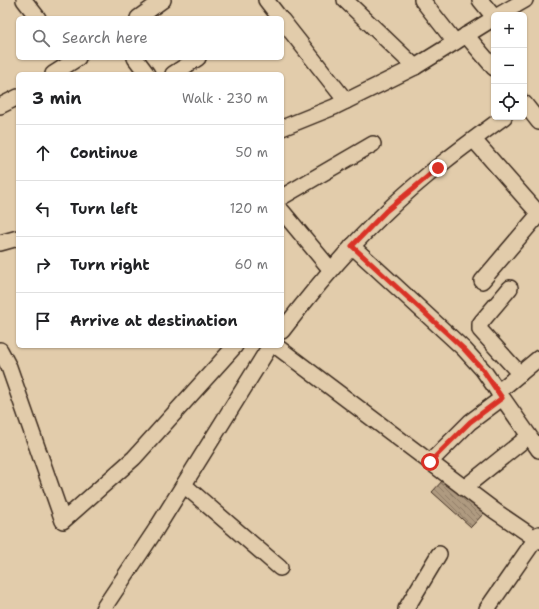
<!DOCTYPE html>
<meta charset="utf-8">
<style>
:root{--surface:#fff;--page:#f6f6f6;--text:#202124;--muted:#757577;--line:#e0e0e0}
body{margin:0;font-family:"Shantell Sans",sans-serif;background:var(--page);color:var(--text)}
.controls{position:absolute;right:12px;top:12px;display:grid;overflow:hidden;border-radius:6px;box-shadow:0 1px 3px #0004}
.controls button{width:36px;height:36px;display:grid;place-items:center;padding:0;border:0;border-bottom:1px solid var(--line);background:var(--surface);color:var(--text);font:20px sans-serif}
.stop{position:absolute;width:12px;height:12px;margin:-9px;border:3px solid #d93025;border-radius:50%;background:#fff}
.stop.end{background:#d93025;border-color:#fff;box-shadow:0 1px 4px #0008}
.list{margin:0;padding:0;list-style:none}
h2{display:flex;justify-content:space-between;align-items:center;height:52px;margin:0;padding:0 16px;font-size:17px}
h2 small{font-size:13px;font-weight:400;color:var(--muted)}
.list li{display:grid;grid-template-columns:26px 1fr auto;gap:12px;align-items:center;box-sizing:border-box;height:56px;padding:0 16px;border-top:1px solid var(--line)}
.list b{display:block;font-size:15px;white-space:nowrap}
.list em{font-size:13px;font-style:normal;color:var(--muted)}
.icon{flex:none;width:22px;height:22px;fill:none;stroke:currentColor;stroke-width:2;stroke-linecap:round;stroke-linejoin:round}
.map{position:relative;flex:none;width:539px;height:609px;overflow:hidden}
.search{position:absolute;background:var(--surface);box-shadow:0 1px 3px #0004;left:16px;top:16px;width:268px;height:44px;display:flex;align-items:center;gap:10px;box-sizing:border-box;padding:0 14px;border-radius:6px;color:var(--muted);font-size:15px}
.panel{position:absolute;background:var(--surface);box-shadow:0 1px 3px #0004;left:16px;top:72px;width:268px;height:276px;border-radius:6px}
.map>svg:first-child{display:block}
.building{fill:url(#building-back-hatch);stroke:#3b2a1e}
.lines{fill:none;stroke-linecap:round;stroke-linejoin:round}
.minor-casing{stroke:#3b2a1e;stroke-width:18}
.minor{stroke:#e2ccab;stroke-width:15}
.route{stroke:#d93025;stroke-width:5}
</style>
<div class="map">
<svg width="539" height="609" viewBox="0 0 539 609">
<defs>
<pattern id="building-back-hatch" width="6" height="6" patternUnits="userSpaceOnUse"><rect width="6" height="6" fill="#af9a80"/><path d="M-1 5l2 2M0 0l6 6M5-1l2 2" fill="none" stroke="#907e68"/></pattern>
</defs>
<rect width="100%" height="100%" fill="#e2ccab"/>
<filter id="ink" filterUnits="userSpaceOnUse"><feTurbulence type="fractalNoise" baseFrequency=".025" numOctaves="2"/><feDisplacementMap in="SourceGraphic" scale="8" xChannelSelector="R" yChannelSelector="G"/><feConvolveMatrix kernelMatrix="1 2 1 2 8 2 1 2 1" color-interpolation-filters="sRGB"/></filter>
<g filter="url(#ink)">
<!-- building -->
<path class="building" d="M 444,479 L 485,512 L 471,527 L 432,492 Z"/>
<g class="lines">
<!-- minor casing -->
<g class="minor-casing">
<g id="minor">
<path d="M 24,0 L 38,18"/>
<path d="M 266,0 L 280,18"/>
<path d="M 345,0 L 415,67"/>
<path d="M 422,0 L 455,42"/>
<path d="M 480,0 L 494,17"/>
<path d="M 499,15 L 525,0"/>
<path d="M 138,18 L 163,0"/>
<path d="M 282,20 L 346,101"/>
<path d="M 466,35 L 494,68"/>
<path d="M 135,58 L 147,74"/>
<path d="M 53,74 L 78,58"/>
<path d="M 173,74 L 198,58"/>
<path d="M 524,103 L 539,122"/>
<path d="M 0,106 L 18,97"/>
<path d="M 282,128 L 334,107 L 415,67 L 494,18"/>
<path d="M 474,140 L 539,214"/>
<path d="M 282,197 L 373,144"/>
<path d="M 282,211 L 331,270"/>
<path d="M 0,243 L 18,238"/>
<path d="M 352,246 L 464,349 L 483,370 L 539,450"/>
<path d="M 482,281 L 539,214"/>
<path d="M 510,288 L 483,320 L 480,324 L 480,330 L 520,374"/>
<path d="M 282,331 C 314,289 348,248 386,212 C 422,177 464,146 504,117"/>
<path d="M 276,346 L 495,511 L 539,541"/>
<path d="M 0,350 L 9,367 L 63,521 L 134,458 L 235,346"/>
<path d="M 498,392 L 539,358"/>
<path d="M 430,462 L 470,422 L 502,398"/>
<path d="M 184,485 L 280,568"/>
<path d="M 464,488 L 529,436"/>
<path d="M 103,609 L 155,531 L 270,346"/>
<path d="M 406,609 L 439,554"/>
<path d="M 487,609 L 539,534"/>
</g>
</g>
<!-- minor -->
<use href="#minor" class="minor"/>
</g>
</g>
<g class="lines" filter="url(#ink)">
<!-- route -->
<path class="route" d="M 430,462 L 470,422 L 502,398 L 483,370 L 464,349 L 352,246 L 386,211 L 438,168"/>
</g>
</svg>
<div class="controls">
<button>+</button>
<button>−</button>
<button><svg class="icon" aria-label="locate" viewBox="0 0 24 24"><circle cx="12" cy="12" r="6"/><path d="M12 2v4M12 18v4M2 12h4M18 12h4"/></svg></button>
</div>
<div class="stop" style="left:430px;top:462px"></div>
<div class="stop end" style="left:438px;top:168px"></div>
<div class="search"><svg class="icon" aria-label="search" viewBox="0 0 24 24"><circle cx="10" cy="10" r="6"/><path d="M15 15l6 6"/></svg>Search here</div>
<section class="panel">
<h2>3 min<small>Walk · 230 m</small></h2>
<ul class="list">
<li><svg class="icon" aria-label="ahead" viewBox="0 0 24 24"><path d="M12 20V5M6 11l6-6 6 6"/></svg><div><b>Continue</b></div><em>50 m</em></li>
<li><svg class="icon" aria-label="left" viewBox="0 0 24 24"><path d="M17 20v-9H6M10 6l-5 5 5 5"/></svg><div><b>Turn left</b></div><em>120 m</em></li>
<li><svg class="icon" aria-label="right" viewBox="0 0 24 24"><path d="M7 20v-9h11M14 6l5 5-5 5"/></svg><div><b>Turn right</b></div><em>60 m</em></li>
<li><svg class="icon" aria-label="arrive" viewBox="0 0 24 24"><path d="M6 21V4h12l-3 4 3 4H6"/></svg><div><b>Arrive at destination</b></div></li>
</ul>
</section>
</div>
